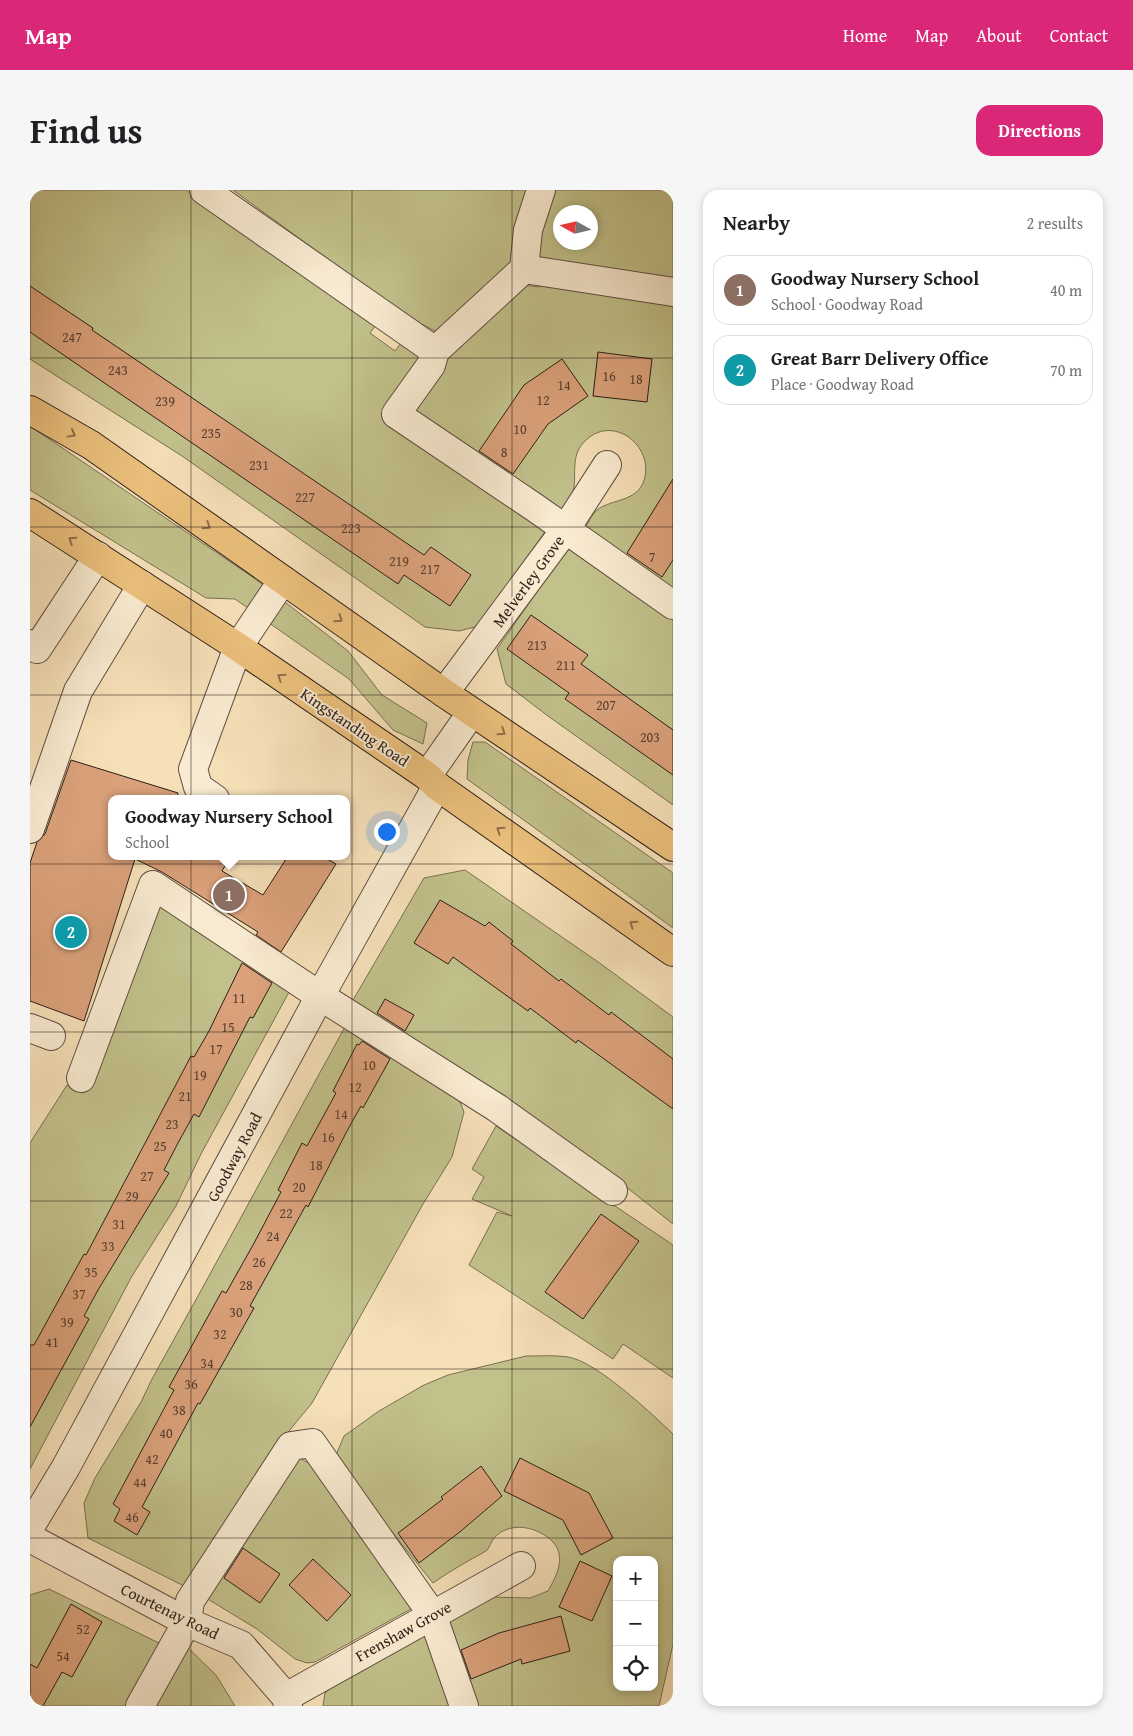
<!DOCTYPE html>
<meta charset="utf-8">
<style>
:root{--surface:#fff;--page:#f6f6f6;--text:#202124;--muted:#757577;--line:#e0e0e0;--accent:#db2777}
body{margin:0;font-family:"Gentium Book Plus",serif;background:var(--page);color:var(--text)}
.controls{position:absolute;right:15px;bottom:15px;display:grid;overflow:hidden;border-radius:10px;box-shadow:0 2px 8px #0003}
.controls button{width:45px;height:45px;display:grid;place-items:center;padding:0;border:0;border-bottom:1px solid var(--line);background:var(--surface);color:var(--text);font:25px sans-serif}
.compass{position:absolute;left:523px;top:15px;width:45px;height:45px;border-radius:50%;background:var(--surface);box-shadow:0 2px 8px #0003;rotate:278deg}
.you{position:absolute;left:356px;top:641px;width:18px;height:18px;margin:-12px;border:4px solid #fff;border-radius:50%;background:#1a73e8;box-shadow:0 0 0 8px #1a73e833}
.badge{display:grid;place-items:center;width:32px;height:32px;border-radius:50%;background:var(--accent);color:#fff;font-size:16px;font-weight:700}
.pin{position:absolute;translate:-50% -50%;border:2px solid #fff;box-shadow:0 1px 5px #0006}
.popup{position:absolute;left:78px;top:605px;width:242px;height:65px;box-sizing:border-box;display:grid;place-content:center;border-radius:10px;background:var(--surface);filter:drop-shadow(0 1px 4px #0005);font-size:16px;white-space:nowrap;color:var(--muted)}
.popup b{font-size:19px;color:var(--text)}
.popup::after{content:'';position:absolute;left:50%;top:100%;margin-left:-10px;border:10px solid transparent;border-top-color:var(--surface)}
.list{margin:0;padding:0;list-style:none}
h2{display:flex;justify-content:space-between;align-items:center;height:65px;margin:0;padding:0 20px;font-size:21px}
h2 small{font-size:16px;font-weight:400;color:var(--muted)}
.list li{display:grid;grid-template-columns:32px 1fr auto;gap:15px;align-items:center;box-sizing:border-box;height:70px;margin:0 10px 10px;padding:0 10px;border:1px solid var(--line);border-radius:15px}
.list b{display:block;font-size:19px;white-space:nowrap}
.list p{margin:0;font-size:16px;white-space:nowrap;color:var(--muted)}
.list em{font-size:16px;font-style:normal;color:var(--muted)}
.icon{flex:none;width:28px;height:28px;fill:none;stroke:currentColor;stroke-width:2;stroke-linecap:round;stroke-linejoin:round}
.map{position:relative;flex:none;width:643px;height:1516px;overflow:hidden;border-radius:15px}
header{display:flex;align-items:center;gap:30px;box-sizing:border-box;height:70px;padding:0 25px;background:var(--accent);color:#fff}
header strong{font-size:24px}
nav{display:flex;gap:28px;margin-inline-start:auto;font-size:18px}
.intro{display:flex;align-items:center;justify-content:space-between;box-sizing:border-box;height:120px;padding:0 30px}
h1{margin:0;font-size:35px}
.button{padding:12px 22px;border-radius:15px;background:var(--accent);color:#fff;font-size:18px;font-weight:700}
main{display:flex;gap:30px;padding:0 30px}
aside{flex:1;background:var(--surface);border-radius:15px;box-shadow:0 2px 8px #0003}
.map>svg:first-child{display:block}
.green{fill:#c2c18b;stroke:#787052;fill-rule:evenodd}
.building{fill:#daa17a;stroke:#2d1e19}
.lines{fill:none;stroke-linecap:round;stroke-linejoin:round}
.minor-casing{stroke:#5f4e41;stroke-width:30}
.major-casing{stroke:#2d1e19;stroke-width:30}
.minor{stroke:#f9ebd1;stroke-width:28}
.major{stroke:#ebc07c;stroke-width:28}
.oneway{stroke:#8c6f4a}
.grid{fill:none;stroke:#2d1e19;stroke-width:1;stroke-opacity:0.55}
.labels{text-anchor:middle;stroke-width:4;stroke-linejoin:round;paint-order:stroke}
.number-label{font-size:14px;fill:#583f31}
.street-label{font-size:16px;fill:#2d1e19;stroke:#f9ebd1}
</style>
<header>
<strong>Map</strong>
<nav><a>Home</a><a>Map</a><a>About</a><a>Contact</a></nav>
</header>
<div class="intro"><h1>Find us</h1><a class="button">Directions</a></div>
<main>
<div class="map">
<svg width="643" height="1516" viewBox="0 0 643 1516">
<rect width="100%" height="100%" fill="#f6e0b8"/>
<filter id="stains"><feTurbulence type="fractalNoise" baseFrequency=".004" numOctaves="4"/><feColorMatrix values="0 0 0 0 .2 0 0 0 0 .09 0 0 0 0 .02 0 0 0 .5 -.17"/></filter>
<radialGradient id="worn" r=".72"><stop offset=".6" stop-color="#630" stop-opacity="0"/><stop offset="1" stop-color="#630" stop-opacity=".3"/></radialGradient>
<!-- green -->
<g class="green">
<path d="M 0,0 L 156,0 L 204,36 L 348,132 L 340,143 L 365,161 L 375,148 L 395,172 L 355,226 L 519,336 L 449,436 L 429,441 L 395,437 L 152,266 L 0,169 Z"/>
<path d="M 203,0 L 509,0 L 487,69 L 407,142 L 376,126 Z"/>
<path d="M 519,0 L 643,0 L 643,92 L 509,68 L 505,61 ZM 530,22 L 560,22 L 560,52 L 530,52 Z"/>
<path d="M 521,90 L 643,113 L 643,404 L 553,342 C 556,336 560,328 565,322 C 577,309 605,313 613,293 C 627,259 585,223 556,250 C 541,264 546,280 544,297 C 543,305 534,316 529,323 L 376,223 L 417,169 L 493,95 L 508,97 Z"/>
<path d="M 0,236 L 224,388 L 318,461 L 352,505 L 397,533 L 393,554 L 363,540 L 319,489 L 205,409 L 176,408 L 0,300 Z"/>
<path d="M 539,356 L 643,426 L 643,615 L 518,526 L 476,494 L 467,459 Z"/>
<path d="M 443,552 L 455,552 L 643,683 L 643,738 L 437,589 L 438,570 Z"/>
<path d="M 435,680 L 571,774 L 643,827 L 643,1034 L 576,981 L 319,817 L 394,688 Z"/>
<path d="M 128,712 L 264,793 L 171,964 L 146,1016 L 102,1086 L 0,1279 L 0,953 L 37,895 L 54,903 L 68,877 Z"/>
<path d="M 316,835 L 426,902 L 434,922 L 422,967 L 393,1014 L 282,1213 L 245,1258 L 158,1398 L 58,1348 L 54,1313 L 65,1288 L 111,1212 L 122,1189 C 188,1071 251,953 316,835 Z"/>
<path d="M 466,936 L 643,1055 L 643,1188 L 593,1154 L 583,1169 L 439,1075 L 467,1022 L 482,1026 L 442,1009 L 454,987 L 442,979 Z"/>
<path d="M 496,1166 C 510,1166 525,1165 538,1167 C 566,1171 622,1224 643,1244 L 643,1454 L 629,1516 L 440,1516 L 410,1435 L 461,1407 L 500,1408 L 518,1401 C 526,1387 537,1367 523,1352 C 509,1337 480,1330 464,1348 C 461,1351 460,1358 456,1361 C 438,1371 420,1381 403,1393 L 304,1270 L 314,1246 L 349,1221 L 394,1195 L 418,1185 ZM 587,1370 L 624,1370 L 624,1497 L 587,1497 Z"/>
<path d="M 263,1264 L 290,1280 L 388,1415 L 285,1472 L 277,1473 L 265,1469 L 227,1439 L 171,1405 Z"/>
<path d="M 19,1399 L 137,1457 L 99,1516 L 0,1516 L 0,1405 Z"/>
<path d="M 400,1441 L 427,1516 L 293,1516 L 295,1503 L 306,1494 Z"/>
<path d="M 155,1455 L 186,1485 L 205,1516 L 121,1516 Z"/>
</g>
<!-- building -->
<g class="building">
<path d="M 0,96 L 63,138 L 62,140 L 394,365 L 401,357 L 441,385 L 420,416 L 374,385 L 368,394 L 0,142 Z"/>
<path d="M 568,162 L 622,169 L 617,212 L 563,206 Z"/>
<path d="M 532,169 L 558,206 L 518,234 L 483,284 L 449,261 L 494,195 Z"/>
<path d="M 643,289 L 643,370 L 632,387 L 597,363 Z"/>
<path d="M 501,425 L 558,465 L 551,474 L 643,540 L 643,585 L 535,509 L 539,503 L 477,459 Z"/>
<path d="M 41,570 L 148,603 L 147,609 L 82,609 L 82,666 L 201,666 L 192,681 L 233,705 L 258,666 L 292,666 L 306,674 L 251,762 L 226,745 L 228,742 L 132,682 L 105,669 L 54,831 L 0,811 L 0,673 L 7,652 L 15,644 Z"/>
<path d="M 410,710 L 455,736 L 459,732 L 483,751 L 481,754 L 529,791 L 531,789 L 579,825 L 581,822 L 643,869 L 643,919 L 548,850 L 546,853 L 500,818 L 498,821 L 423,767 L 418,774 L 384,753 Z"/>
<path d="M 212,773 L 242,793 L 223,828 L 220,827 L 169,927 L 164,924 L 148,953 L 134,980 L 139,983 L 68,1100 L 54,1126 L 59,1129 L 0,1237 L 0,1155 L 4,1155 L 54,1064 L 56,1065 L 161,866 L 164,867 L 179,841 Z"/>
<path d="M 355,809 L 384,825 L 375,841 L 347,823 Z"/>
<path d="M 332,851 L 360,869 L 333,918 L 331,916 L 317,941 L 278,1017 L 276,1015 L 220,1116 L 224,1118 L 170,1214 L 168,1213 L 112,1317 L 120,1322 L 107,1345 L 84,1331 L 90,1319 L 83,1314 L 144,1200 L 139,1197 L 192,1101 L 196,1103 L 223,1055 L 251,1002 L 248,1000 L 272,953 L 277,956 L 306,903 L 303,901 L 327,854 L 329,855 Z"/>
<path d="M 571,1024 L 609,1051 L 553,1129 L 515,1102 Z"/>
<path d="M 490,1268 L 559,1303 L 583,1348 L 551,1365 L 533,1330 L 474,1301 Z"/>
<path d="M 451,1276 L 472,1306 L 431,1341 L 389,1373 L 368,1343 L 413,1309 L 411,1307 Z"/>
<path d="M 213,1358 L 250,1384 L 230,1413 L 194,1388 Z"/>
<path d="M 283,1369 L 321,1405 L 297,1431 L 259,1395 Z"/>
<path d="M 550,1371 L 582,1386 L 562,1431 L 529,1417 Z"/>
<path d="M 41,1414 L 72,1432 L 42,1487 L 32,1482 L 13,1516 L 0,1516 L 0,1474 L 7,1478 Z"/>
<path d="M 531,1426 L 540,1461 L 492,1474 L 491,1469 L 441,1489 L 431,1460 L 469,1443 Z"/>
</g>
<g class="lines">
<!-- minor casing -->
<g class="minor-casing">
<g id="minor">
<path d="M 174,0 L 405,161 L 494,79 L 498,40 L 511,0"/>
<path d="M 494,79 L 643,102"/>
<path d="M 405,161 L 401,175 L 366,224 L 504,317 L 643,415"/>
<path d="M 0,454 L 7,459 L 68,366"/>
<path d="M 414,503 L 535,340 L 577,275"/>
<path d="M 397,586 L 442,522"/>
<path d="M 185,609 L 168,597 L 163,579 L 208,457 L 253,390"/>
<path d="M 0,639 L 48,501 L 112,395"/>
<path d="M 0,838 L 21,846"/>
<path d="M 51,888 L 123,695 L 290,806 L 467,918 L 583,1001"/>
<path d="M 0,1337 L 36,1277 L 290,806 L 407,596"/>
<path d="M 0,1348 L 157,1432 L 211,1455 L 256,1507 L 258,1516"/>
<path d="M 256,1507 L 491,1376"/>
<path d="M 110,1516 L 157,1432 L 160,1411 L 261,1256 L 282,1253 L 402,1424 L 434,1516"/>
</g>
</g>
<!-- major casing -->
<g class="major-casing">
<g id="major">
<path d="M 0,220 L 61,255 L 414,503 L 643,657"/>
<path d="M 0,323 L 208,457 L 397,586 L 407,596 L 643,762"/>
</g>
</g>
<!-- minor -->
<use href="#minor" class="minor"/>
<!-- major -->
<use href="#major" class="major"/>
</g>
<!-- one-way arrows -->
<defs><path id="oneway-chevron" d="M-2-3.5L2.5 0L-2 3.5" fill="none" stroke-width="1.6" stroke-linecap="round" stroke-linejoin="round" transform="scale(1.25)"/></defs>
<g class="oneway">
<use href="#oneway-chevron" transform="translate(42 244) rotate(29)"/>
<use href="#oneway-chevron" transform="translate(177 336) rotate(35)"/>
<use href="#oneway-chevron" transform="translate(42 350) rotate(-147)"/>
<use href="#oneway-chevron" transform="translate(309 429) rotate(35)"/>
<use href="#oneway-chevron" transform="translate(251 487) rotate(-145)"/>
<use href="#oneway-chevron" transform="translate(472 542) rotate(34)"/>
<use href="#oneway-chevron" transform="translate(470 640) rotate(-145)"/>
<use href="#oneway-chevron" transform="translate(603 734) rotate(-145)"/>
</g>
<!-- grid -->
<path class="grid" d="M 161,0 L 161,1516M 322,0 L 322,1516M 482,0 L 482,1516M 0,168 L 643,168M 0,337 L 643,337M 0,505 L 643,505M 0,674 L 643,674M 0,842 L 643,842M 0,1011 L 643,1011M 0,1179 L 643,1179M 0,1348 L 643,1348"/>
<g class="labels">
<!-- number labels -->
<g class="number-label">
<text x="42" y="152">247</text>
<text x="88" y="185">243</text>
<text x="579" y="191">16</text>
<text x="606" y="194">18</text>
<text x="534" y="200">14</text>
<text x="513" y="215">12</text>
<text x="135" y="216">239</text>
<text x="490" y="244">10</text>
<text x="181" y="248">235</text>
<text x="474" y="267">8</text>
<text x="229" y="280">231</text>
<text x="275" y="312">227</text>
<text x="321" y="343">223</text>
<text x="622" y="372">7</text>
<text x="369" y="376">219</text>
<text x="400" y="384">217</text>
<text x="507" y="460">213</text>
<text x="536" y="480">211</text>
<text x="576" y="520">207</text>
<text x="620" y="552">203</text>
<text x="209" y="813">11</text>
<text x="198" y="842">15</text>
<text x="186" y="864">17</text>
<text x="339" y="880">10</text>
<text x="170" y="890">19</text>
<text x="325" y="902">12</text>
<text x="155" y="911">21</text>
<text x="311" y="929">14</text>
<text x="142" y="939">23</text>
<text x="298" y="952">16</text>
<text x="130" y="961">25</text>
<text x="286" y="980">18</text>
<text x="117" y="991">27</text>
<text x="269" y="1002">20</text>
<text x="102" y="1011">29</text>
<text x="256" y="1028">22</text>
<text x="89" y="1039">31</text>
<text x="243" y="1051">24</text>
<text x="78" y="1061">33</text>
<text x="229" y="1077">26</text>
<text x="61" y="1087">35</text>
<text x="216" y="1100">28</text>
<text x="49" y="1109">37</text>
<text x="206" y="1127">30</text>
<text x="37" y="1137">39</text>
<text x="190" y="1149">32</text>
<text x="22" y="1157">41</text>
<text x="177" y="1178">34</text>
<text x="161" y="1199">36</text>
<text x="149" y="1225">38</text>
<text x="136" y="1248">40</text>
<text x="122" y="1274">42</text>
<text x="110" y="1297">44</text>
<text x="102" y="1332">46</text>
<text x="53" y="1444">52</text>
<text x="33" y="1471">54</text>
</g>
<!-- street labels -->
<g class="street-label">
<text transform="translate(498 391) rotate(-54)" y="6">Melverley Grove</text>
<text transform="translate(325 537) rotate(34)" y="6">Kingstanding Road</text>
<text transform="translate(204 967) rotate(-62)" y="6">Goodway Road</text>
<text transform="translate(140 1421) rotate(26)" y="6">Courtenay Road</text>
<text transform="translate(373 1441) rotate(-29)" y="6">Frenshaw Grove</text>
</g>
</g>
<rect width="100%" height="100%" filter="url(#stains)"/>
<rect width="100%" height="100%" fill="url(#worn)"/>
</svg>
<div class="controls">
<button>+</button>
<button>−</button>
<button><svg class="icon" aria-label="locate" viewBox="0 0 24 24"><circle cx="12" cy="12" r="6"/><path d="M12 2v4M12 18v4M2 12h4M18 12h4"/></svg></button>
</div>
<svg class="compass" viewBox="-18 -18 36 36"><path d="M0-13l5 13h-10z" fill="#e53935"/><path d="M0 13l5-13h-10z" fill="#757577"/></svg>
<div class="you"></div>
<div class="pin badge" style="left:199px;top:705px;background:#8d6e63">1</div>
<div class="popup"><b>Goodway Nursery School</b>School</div>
<div class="pin badge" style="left:41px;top:742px;background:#0f9aa8">2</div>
</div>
<aside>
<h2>Nearby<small>2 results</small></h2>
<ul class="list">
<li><span class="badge" style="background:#8d6e63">1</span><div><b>Goodway Nursery School</b><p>School · Goodway Road</p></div><em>40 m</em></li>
<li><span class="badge" style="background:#0f9aa8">2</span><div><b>Great Barr Delivery Office</b><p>Place · Goodway Road</p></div><em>70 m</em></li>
</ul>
</aside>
</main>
